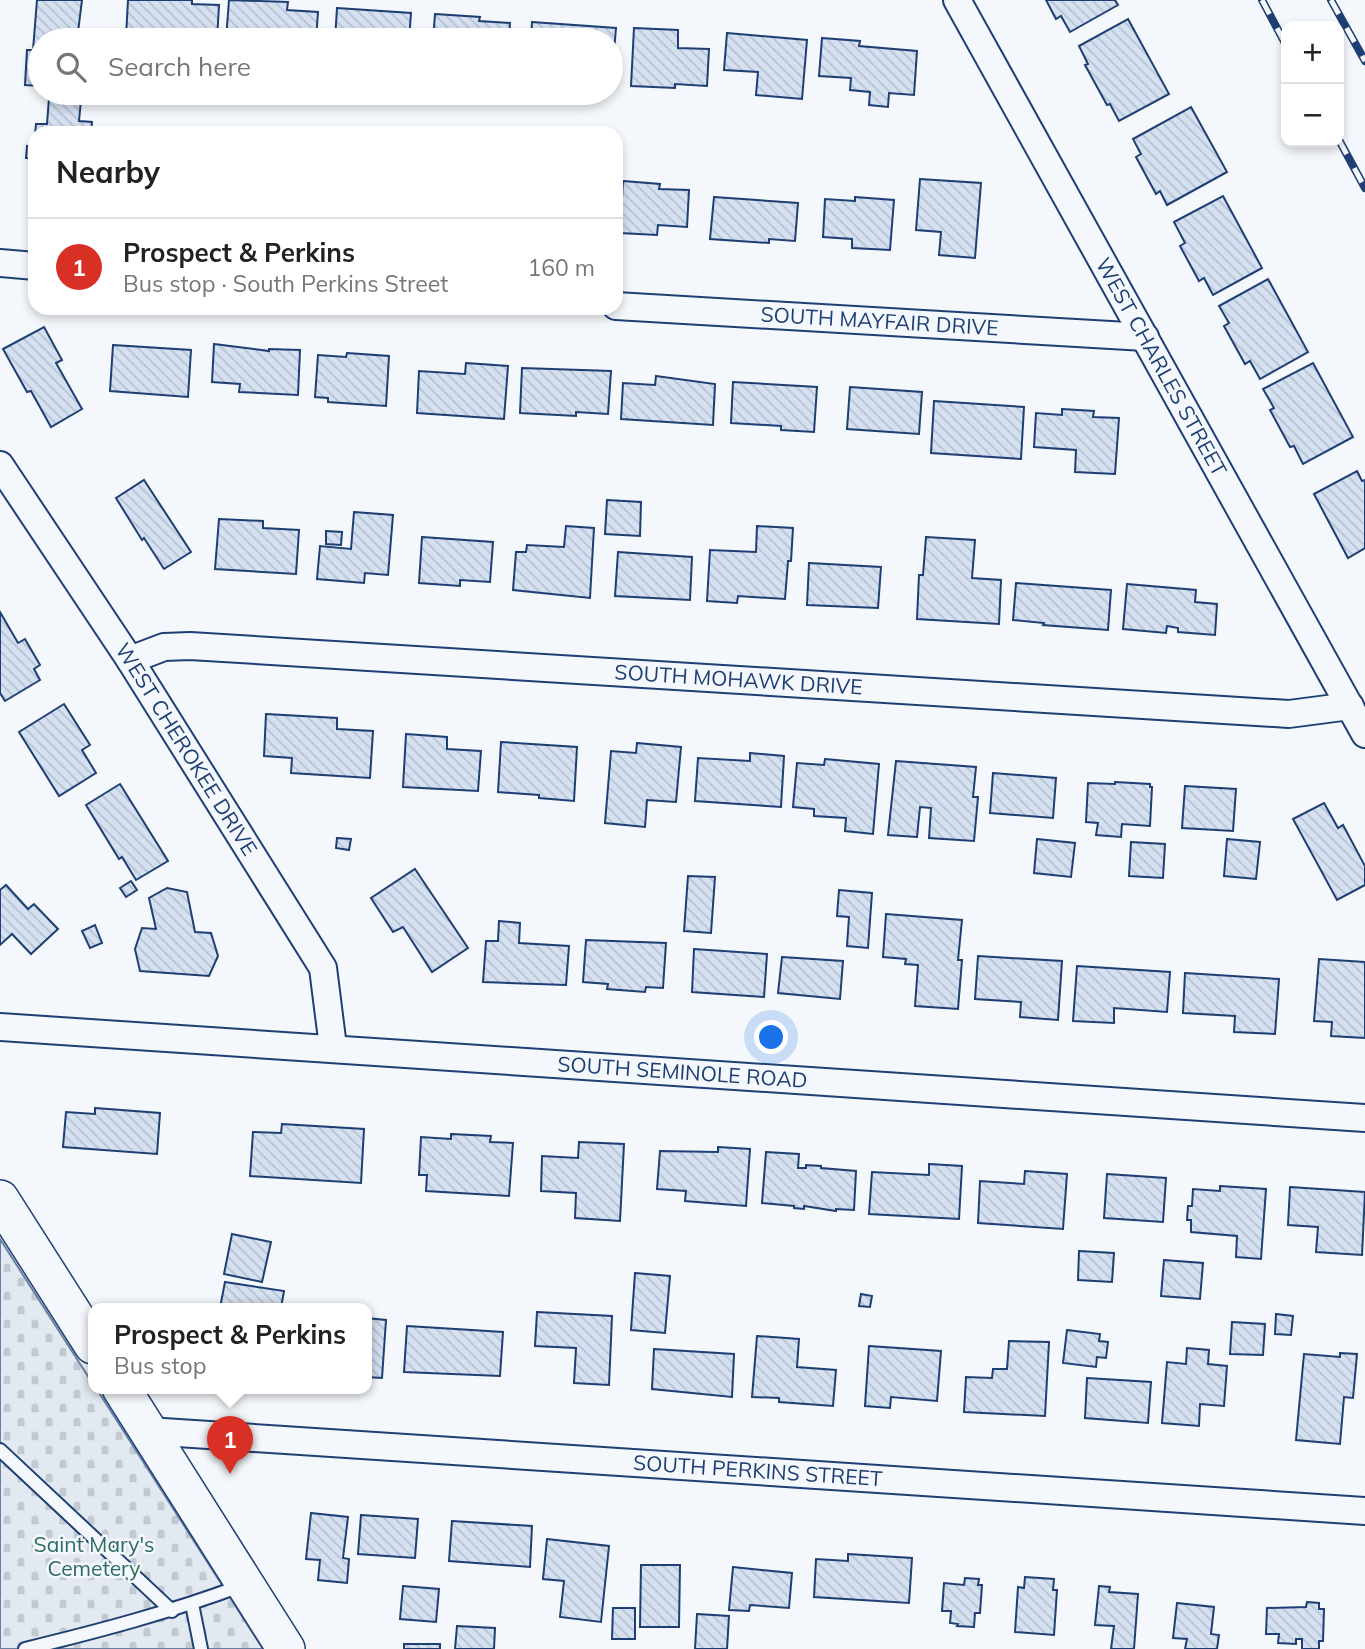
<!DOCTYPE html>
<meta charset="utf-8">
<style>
:root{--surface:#fff;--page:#f6f6f6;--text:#222;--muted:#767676;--line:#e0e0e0;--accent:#d93025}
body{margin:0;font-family:Mulish,sans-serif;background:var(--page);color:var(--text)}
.controls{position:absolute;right:21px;top:21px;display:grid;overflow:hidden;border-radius:14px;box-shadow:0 4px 10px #0003}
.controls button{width:63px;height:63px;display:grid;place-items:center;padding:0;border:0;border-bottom:2px solid var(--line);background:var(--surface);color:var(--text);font:35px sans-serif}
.you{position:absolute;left:772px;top:1038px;width:24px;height:24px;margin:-18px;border:5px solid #fff;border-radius:50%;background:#1a73e8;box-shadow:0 0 0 10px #1a73e833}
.badge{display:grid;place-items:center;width:46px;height:46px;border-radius:50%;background:var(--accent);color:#fff;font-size:23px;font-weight:700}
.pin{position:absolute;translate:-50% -58px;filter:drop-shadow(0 2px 4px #0008)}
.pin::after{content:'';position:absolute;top:37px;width:24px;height:21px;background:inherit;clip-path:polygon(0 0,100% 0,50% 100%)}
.popup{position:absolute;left:88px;top:1303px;width:284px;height:91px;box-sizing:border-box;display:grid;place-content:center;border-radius:14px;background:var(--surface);filter:drop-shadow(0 2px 5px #0005);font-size:23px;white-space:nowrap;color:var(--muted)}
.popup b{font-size:26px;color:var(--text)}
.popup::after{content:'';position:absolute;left:50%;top:100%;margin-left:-14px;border:14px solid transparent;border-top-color:var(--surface)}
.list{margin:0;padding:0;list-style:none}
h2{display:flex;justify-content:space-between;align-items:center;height:91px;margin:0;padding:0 28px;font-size:30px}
h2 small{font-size:23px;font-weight:400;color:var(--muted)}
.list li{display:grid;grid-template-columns:46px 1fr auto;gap:21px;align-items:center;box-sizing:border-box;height:98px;padding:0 28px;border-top:2px solid var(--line)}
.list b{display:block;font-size:26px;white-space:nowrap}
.list p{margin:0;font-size:23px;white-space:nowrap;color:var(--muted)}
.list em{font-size:23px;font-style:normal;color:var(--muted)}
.icon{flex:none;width:38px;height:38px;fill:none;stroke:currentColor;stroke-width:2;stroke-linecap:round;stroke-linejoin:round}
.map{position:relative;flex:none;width:1365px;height:1649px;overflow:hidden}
.search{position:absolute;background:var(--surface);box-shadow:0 4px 10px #0003;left:28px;top:28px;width:595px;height:77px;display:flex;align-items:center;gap:18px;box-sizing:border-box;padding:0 24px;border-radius:38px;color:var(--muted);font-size:26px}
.panel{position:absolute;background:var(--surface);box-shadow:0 4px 10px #0003;left:28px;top:126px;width:595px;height:189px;border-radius:21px}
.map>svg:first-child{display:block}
.cemetery{fill:url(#cemetery-stones);stroke:#687fa3;stroke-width:2}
.building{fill:url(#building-back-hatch);stroke:#1d3f73;stroke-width:2}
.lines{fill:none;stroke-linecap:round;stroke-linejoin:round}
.lane-casing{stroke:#1d3f73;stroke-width:16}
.street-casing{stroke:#1d3f73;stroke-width:30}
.secondary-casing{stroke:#1d3f73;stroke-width:40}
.lane{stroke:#f4f7fb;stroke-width:12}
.street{stroke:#f4f7fb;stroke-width:26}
.secondary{stroke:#f4f7fb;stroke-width:37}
.rail-casing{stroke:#1d3f73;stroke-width:8}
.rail{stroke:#f4f7fb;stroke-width:5;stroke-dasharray:16;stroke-linecap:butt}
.labels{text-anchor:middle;stroke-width:5;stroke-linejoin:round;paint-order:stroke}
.street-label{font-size:21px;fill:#1d3f73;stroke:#f4f7fb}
.park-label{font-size:21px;fill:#2c6c60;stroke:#f4f7fb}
</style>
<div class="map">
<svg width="1365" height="1649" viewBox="0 0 1365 1649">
<defs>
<pattern id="cemetery-stones" width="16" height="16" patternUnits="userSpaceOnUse" patternTransform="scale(1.75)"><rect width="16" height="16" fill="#e3e9f0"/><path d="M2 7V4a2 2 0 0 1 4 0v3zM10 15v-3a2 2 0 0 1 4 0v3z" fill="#c2c9d1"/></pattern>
<pattern id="building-back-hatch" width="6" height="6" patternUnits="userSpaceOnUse" patternTransform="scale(1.75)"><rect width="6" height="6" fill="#d5e0f0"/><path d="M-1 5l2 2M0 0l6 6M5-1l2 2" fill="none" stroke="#b6c1d1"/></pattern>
</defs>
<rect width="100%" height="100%" fill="#f4f7fb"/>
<!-- cemetery -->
<path class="cemetery" d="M 0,1239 L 93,1384 L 93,1388 L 96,1388 L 263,1649 L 0,1649 Z"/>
<!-- building -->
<g class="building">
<path d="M 37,0 L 82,0 L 77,40 L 40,40 L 40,86 L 25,85 L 27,50 L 33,50 Z"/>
<path d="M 128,0 L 192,0 L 192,4 L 219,5 L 217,40 L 126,37 Z"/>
<path d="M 229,0 L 288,2 L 287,10 L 318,12 L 316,40 L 226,40 Z"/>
<path d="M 1046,0 L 1115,0 L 1118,5 L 1070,32 L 1061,16 L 1056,19 Z"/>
<path d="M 337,8 L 411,13 L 409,40 L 335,40 Z"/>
<path d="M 435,14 L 480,17 L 479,21 L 510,23 L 509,40 L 433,40 Z"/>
<path d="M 1128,19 L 1169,94 L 1119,121 L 1110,104 L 1107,105 L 1085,65 L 1088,64 L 1079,46 Z"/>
<path d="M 532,22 L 616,28 L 611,87 L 611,40 L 531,40 Z"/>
<path d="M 634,28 L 678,30 L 678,48 L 709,49 L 707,86 L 675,84 L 675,88 L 631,86 Z"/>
<path d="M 727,33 L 807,40 L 802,99 L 756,95 L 758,72 L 724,70 Z"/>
<path d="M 822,38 L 860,41 L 859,46 L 917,51 L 914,95 L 889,93 L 888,107 L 869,105 L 870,92 L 850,90 L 851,78 L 819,76 Z"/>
<path d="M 49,98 L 81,100 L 79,121 L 92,122 L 91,133 L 35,133 L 35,201 L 29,200 L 33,159 L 26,158 L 27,146 L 34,147 L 36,124 L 47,124 Z"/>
<path d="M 1191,107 L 1227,172 L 1167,205 L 1160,191 L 1156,194 L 1136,157 L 1141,154 L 1133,139 Z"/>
<path d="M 162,128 L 204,130 L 204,133 L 161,133 Z"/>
<path d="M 920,179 L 981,183 L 975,258 L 939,255 L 941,232 L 916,230 Z"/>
<path d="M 623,181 L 660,184 L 659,189 L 689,190 L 687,227 L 658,225 L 657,235 L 620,233 Z"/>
<path d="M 1223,196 L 1262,268 L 1213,295 L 1204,278 L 1199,281 L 1180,246 L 1185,243 L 1174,222 Z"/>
<path d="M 714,197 L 798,203 L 795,241 L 769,239 L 769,243 L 710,239 Z"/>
<path d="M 855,197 L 894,200 L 890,250 L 852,248 L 852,239 L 823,237 L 825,199 L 855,201 Z"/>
<path d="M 1268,279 L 1308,352 L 1260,379 L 1250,361 L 1245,364 L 1224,326 L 1229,323 L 1219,306 Z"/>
<path d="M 44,327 L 62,360 L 56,363 L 82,409 L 51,427 L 31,391 L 27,392 L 3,349 Z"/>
<path d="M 214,344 L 269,351 L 269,349 L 300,350 L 298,395 L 239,392 L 240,384 L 212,382 Z"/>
<path d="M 113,345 L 191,350 L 188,397 L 110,391 Z"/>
<path d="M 347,353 L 389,356 L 386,406 L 328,402 L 328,398 L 315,397 L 318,355 L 346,357 Z"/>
<path d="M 466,363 L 508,366 L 504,419 L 417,413 L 419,371 L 465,374 Z"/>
<path d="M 1313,363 L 1353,437 L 1303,464 L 1294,446 L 1290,447 L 1270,410 L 1274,408 L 1263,389 Z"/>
<path d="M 522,368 L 611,371 L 608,414 L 576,412 L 576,416 L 520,413 Z"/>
<path d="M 656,376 L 715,384 L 713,425 L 621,419 L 623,383 L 655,385 Z"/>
<path d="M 733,382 L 817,387 L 814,432 L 781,430 L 781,426 L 731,423 Z"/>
<path d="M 850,387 L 922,392 L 919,434 L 847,429 Z"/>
<path d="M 934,401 L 1024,407 L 1021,459 L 931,453 Z"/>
<path d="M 1062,409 L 1094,411 L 1093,417 L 1119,418 L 1115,474 L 1075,472 L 1076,450 L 1034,447 L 1036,413 L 1062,415 Z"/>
<path d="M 1357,471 L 1362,481 L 1365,480 L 1365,548 L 1348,558 L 1314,494 Z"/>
<path d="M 144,480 L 191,552 L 164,569 L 144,538 L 142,540 L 116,498 Z"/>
<path d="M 607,500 L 641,502 L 640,536 L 605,534 Z"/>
<path d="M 354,512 L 393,515 L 388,575 L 365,573 L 364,583 L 317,579 L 320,546 L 351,549 Z"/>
<path d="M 219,519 L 263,521 L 263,528 L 299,530 L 296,574 L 215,569 Z"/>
<path d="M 566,526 L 594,528 L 590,598 L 513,590 L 516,552 L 526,552 L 527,545 L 564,547 Z"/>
<path d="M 757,526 L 793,528 L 791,561 L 788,561 L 785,599 L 738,596 L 737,603 L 707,601 L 710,550 L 756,552 Z"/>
<path d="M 326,531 L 342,532 L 341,545 L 326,544 Z"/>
<path d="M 422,537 L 493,542 L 490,582 L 460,580 L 460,586 L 419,583 Z"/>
<path d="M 926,537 L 975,540 L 972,578 L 1001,580 L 999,624 L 917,619 L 919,575 L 923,575 Z"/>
<path d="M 618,552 L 692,557 L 690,600 L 615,596 Z"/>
<path d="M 809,563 L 881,567 L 878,608 L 807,605 Z"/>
<path d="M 1016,583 L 1111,590 L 1108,630 L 1043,625 L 1044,623 L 1013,620 Z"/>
<path d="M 1127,584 L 1196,590 L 1195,602 L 1217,604 L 1215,635 L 1178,632 L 1178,628 L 1167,626 L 1166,633 L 1123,629 Z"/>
<path d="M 0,612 L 18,643 L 25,639 L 40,665 L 34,669 L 40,680 L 5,701 L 0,693 Z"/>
<path d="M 64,704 L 90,745 L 82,750 L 96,773 L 59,796 L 19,732 Z"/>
<path d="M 266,714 L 337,718 L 337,729 L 373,731 L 370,778 L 291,773 L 292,758 L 264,756 Z"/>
<path d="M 406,734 L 447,737 L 447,749 L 481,751 L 478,791 L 403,787 Z"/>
<path d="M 501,742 L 577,747 L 574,801 L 539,798 L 539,795 L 498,792 Z"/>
<path d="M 637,743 L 681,747 L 676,802 L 647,800 L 645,827 L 605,823 L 611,751 L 636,753 Z"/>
<path d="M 750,753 L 784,756 L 781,807 L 695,801 L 698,758 L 750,761 Z"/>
<path d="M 825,759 L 879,764 L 873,834 L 845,831 L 846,818 L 814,816 L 814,809 L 793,807 L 797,763 L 824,765 Z"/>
<path d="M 896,761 L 976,767 L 973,797 L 978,797 L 974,841 L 929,838 L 931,808 L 920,807 L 917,837 L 888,835 Z"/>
<path d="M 993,773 L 1056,778 L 1053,818 L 990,813 Z"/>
<path d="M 1115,782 L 1150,784 L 1150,787 L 1152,787 L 1150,826 L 1122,824 L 1121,837 L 1096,835 L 1098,823 L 1086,822 L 1088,783 L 1115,784 Z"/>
<path d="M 120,784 L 168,861 L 136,880 L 122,857 L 119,859 L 86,805 Z"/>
<path d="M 1185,786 L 1236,789 L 1233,831 L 1182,828 Z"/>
<path d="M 1324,803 L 1338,828 L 1343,825 L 1365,866 L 1365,885 L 1337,900 L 1293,819 Z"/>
<path d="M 337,838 L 351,839 L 349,850 L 336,848 Z"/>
<path d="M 1037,839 L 1075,843 L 1071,877 L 1034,873 Z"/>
<path d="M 1227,839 L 1260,842 L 1256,879 L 1224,876 Z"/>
<path d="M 1131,842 L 1165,844 L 1163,878 L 1129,876 Z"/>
<path d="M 415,869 L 468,948 L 432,972 L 403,927 L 393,932 L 371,898 Z"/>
<path d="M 688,876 L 715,877 L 711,933 L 684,931 Z"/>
<path d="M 131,881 L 137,890 L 126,897 L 120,888 Z"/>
<path d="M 6,885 L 28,909 L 34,904 L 58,929 L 31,954 L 12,934 L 0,945 L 0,890 Z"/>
<path d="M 167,888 L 187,892 L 195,932 L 211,933 L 218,956 L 209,976 L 140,971 L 135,949 L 142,928 L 156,929 L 149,898 Z"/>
<path d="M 839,890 L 872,893 L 868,948 L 847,946 L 849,917 L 837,916 Z"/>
<path d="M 886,914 L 962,920 L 958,960 L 962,960 L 958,1009 L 915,1006 L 918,965 L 905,964 L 906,959 L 883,957 Z"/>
<path d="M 499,921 L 520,923 L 519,943 L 569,946 L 566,985 L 483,982 L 486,941 L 498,941 Z"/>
<path d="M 95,925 L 102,943 L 90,948 L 82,931 Z"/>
<path d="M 586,940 L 666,943 L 663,988 L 646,987 L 645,992 L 607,989 L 608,984 L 583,982 Z"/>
<path d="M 694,949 L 767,954 L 764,997 L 692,992 Z"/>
<path d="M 978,956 L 1062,961 L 1058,1020 L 1020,1017 L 1021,1002 L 975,999 Z"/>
<path d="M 782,957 L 843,961 L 840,999 L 778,993 Z"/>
<path d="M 1319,959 L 1365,962 L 1365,1038 L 1331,1036 L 1332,1022 L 1314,1021 Z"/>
<path d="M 1077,966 L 1170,972 L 1167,1012 L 1114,1008 L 1114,1023 L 1073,1021 Z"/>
<path d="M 1185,973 L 1279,979 L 1275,1034 L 1234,1032 L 1235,1016 L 1183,1013 Z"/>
<path d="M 95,1108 L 160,1113 L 157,1154 L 63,1147 L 66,1112 L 95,1114 Z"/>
<path d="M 282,1124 L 364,1129 L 361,1183 L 250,1176 L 253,1132 L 281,1133 Z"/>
<path d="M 451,1134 L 491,1136 L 490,1142 L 513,1143 L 509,1196 L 426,1191 L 427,1175 L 419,1175 L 421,1137 L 451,1139 Z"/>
<path d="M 579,1142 L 624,1144 L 620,1221 L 575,1218 L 576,1193 L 541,1191 L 542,1156 L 578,1158 Z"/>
<path d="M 718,1147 L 750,1149 L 746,1206 L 685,1201 L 686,1191 L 657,1189 L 660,1151 L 718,1152 Z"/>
<path d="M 766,1152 L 799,1154 L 798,1168 L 806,1168 L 806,1165 L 821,1166 L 821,1168 L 856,1171 L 854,1210 L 836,1209 L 836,1211 L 804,1206 L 804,1209 L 794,1208 L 794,1206 L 762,1203 Z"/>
<path d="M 929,1164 L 962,1166 L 959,1219 L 869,1214 L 872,1172 L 929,1175 Z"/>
<path d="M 1025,1171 L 1067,1174 L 1063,1229 L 978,1223 L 980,1181 L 1024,1184 Z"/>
<path d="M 1107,1174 L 1166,1178 L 1163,1222 L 1104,1218 Z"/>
<path d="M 1220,1186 L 1266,1189 L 1261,1259 L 1236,1257 L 1237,1236 L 1191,1232 L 1191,1220 L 1187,1220 L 1188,1206 L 1192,1206 L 1193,1189 L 1220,1191 Z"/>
<path d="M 1290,1187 L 1365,1192 L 1362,1255 L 1316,1252 L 1318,1227 L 1288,1225 Z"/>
<path d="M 232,1234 L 271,1242 L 262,1282 L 224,1274 Z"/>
<path d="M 1079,1251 L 1114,1253 L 1112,1282 L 1078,1280 Z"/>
<path d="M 1164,1260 L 1203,1263 L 1200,1299 L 1161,1296 Z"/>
<path d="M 635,1273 L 670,1276 L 665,1333 L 631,1330 Z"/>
<path d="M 225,1282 L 284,1291 L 281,1308 L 220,1308 Z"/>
<path d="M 861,1294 L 872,1296 L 870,1307 L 859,1306 Z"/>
<path d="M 537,1312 L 612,1316 L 609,1385 L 574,1383 L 576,1348 L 535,1346 Z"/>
<path d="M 1276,1314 L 1293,1316 L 1291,1335 L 1275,1334 Z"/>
<path d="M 366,1318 L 386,1320 L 382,1378 L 366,1377 Z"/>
<path d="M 1232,1322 L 1265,1324 L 1263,1355 L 1230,1354 Z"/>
<path d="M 407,1326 L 503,1332 L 500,1376 L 404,1372 Z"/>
<path d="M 1067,1330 L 1100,1334 L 1099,1341 L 1108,1342 L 1106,1358 L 1097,1357 L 1096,1367 L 1063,1363 Z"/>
<path d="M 757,1336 L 799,1339 L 797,1367 L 836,1370 L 833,1406 L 779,1402 L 779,1398 L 752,1397 Z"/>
<path d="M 1009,1341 L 1049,1342 L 1045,1416 L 964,1412 L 966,1377 L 992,1378 L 993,1369 L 1007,1369 Z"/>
<path d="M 869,1346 L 941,1351 L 937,1401 L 891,1397 L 890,1408 L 865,1406 Z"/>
<path d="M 1187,1348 L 1209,1350 L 1208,1364 L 1227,1366 L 1224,1406 L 1200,1404 L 1199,1426 L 1162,1423 L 1167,1362 L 1186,1364 Z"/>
<path d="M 654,1349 L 734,1354 L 732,1397 L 652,1389 Z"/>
<path d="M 1340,1353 L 1357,1354 L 1353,1398 L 1344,1397 L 1340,1444 L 1296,1440 L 1304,1354 L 1340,1357 Z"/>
<path d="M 1087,1378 L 1151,1382 L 1148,1423 L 1085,1418 Z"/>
<path d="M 311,1513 L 348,1517 L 343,1558 L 349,1559 L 347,1583 L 318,1580 L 320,1560 L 306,1559 Z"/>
<path d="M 361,1515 L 418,1519 L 415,1558 L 358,1554 Z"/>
<path d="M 452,1521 L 532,1526 L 530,1567 L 449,1561 Z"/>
<path d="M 547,1539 L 609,1546 L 601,1622 L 560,1617 L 564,1581 L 543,1579 Z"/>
<path d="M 848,1554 L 912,1558 L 909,1603 L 814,1597 L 816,1559 L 848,1561 Z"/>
<path d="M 641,1565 L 680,1565 L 679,1627 L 640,1627 Z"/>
<path d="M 733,1567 L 792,1573 L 789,1608 L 750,1605 L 749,1611 L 729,1610 Z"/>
<path d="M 1025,1577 L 1054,1579 L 1053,1590 L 1057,1590 L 1054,1635 L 1015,1632 L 1018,1587 L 1024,1588 Z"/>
<path d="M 965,1578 L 979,1579 L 978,1585 L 982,1585 L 980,1613 L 975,1613 L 974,1627 L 957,1626 L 958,1624 L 950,1623 L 951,1611 L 942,1611 L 944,1583 L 964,1585 Z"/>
<path d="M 403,1586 L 439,1589 L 436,1622 L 400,1619 Z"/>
<path d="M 1099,1586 L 1110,1587 L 1109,1592 L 1138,1594 L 1134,1649 L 1111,1649 L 1114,1626 L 1095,1625 Z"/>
<path d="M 1307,1602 L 1319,1603 L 1319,1609 L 1324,1609 L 1323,1641 L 1319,1641 L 1319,1649 L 1302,1649 L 1302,1639 L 1296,1639 L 1296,1644 L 1278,1643 L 1279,1634 L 1266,1634 L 1267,1608 L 1306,1607 Z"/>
<path d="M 1177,1603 L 1214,1607 L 1211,1634 L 1219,1635 L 1217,1649 L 1185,1649 L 1187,1639 L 1173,1638 Z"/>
<path d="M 613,1608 L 635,1608 L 635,1639 L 612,1639 Z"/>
<path d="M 697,1614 L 729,1616 L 727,1649 L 695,1649 Z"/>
<path d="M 457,1626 L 495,1628 L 494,1649 L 455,1649 Z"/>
<rect x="404" y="1644" width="36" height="5"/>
</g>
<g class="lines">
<!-- lane casing -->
<g class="lane-casing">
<g id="lane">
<path d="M 0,1450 L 172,1611"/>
<path d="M 192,1604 L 201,1649"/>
<path d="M 25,1649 C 99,1631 171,1612 243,1585"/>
</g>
</g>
<!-- street casing -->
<g class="street-casing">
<g id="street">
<path id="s1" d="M 957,0 L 1365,734"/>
<path d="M 0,263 L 35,266"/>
<path id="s2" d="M 616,306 L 1145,337"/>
<path id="s3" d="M 0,465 L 130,660 L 323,968 L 333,1047"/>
<path id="s4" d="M 130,660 L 164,647 L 190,646 L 1289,714 L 1350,706"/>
<path id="s5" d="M 0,1027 L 1365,1118"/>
<path id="s6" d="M 148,1431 L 1365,1511"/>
</g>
</g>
<!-- secondary casing -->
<g class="secondary-casing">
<g id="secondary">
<path d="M 0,1199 L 93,1345"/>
<path d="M 121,1388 L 286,1649"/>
</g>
</g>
<!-- lane -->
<use href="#lane" class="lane"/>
<!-- street -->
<use href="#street" class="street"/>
<!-- secondary -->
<use href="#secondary" class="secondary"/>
<!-- rail casing -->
<g class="rail-casing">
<g id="rail">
<path d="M 1262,0 L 1286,45"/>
<path d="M 1331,0 L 1365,61"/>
<path d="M 1339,140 L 1365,188"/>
</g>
</g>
<!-- rail -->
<use href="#rail" class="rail"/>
</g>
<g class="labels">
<!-- street labels -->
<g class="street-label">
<text dy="7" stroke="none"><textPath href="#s2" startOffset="264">SOUTH MAYFAIR DRIVE</textPath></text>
<text dy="7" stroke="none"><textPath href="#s1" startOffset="420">WEST CHARLES STREET</textPath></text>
<text dy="7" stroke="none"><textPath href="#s4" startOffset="612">SOUTH MOHAWK DRIVE</textPath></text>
<text dy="7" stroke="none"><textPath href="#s3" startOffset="340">WEST CHEROKEE DRIVE</textPath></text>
<text dy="7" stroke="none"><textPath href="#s5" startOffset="684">SOUTH SEMINOLE ROAD</textPath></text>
<text dy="7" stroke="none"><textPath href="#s6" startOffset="611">SOUTH PERKINS STREET</textPath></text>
</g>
<!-- park labels -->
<g class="park-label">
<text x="94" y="1552">Saint Mary's<tspan x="94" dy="24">Cemetery</tspan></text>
</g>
</g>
</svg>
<div class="controls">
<button>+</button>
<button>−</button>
</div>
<div class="you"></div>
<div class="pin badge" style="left:230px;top:1474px">1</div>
<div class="popup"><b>Prospect &amp; Perkins</b>Bus stop</div>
<div class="search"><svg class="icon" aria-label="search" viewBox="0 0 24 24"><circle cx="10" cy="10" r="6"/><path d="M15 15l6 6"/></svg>Search here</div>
<section class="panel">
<h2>Nearby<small></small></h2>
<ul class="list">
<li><span class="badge">1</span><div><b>Prospect &amp; Perkins</b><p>Bus stop · South Perkins Street</p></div><em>160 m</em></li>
</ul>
</section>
</div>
